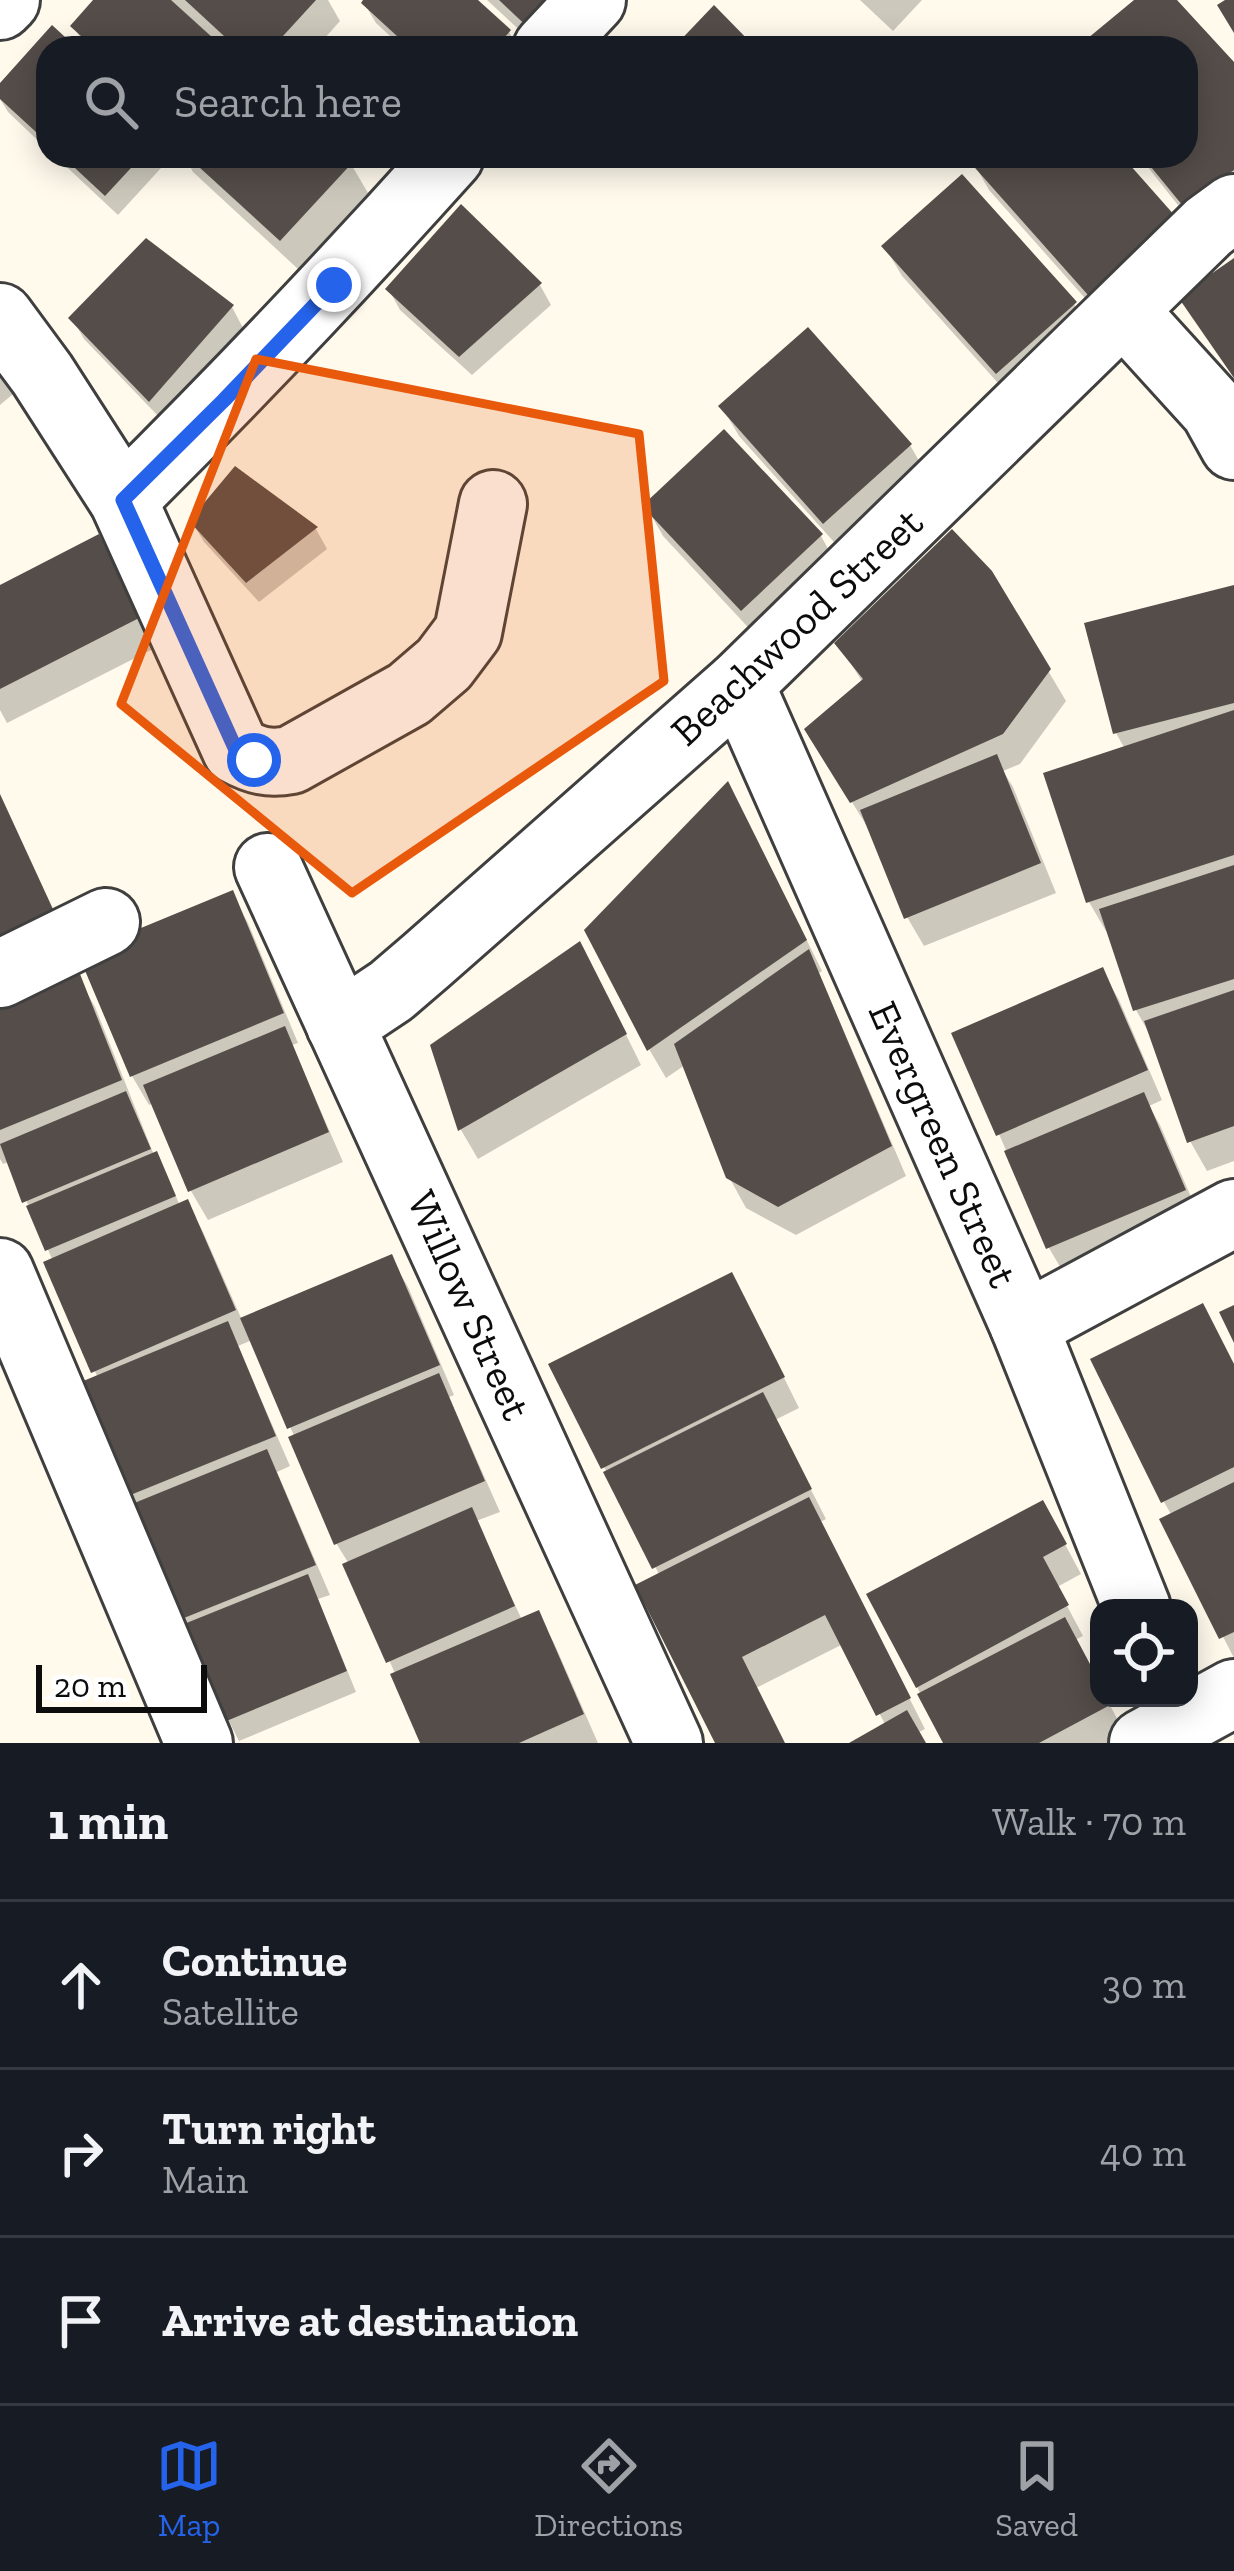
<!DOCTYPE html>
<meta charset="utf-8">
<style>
:root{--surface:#171b24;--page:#20242c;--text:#f1f3f6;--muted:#9ea1a6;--line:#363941;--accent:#2563eb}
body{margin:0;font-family:"Zilla Slab",serif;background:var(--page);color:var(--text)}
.controls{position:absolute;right:36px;bottom:36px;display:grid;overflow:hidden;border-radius:24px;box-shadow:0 6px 30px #0003}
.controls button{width:108px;height:108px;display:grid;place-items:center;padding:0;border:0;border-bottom:3px solid var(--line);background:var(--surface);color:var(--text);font:60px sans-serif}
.scale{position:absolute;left:36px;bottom:30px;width:171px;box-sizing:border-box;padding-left:12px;border:6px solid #0c0c0c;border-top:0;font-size:33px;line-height:42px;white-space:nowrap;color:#0c0c0c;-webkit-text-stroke:9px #fff;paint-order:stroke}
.stop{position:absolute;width:36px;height:36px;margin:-27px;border:9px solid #2563eb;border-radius:50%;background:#fff}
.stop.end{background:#2563eb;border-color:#fff;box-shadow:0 3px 12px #0008}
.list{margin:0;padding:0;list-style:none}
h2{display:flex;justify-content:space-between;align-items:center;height:156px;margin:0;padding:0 48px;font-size:51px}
h2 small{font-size:39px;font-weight:400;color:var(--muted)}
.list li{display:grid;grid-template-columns:78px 1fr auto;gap:36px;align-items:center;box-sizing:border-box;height:168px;padding:0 48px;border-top:3px solid var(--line)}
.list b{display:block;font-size:45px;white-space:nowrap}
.list p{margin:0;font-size:39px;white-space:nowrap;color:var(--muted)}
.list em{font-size:39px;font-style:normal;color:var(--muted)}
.icon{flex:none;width:66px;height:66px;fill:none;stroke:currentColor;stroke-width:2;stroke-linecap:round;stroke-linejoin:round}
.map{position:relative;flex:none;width:1234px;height:1743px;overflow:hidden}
.search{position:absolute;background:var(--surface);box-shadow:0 6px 30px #0003;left:36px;right:36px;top:36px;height:132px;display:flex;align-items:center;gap:30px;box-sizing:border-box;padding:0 42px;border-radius:36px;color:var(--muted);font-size:45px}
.sheet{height:660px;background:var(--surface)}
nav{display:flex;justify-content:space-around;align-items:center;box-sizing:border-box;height:168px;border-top:3px solid var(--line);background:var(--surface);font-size:33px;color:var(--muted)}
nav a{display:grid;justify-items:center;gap:6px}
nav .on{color:var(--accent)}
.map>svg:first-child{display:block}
.shadow{fill:#0003}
.building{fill:#544d49}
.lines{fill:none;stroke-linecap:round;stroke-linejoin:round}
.minor-casing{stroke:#3f3f3f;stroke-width:72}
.minor{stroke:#fff;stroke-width:66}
.route{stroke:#2563eb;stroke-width:15}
.marked{fill:#e8590c;fill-opacity:0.2;stroke:#e8590c;stroke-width:9;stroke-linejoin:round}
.labels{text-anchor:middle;stroke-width:12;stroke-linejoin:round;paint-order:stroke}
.street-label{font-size:42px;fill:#0c0c0c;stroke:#fff}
</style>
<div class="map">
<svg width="1234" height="1743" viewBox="0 0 1234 1743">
<rect width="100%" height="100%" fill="#fffaec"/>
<!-- shadow -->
<g class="shadow">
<path d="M 97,0 L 328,0 L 340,21 L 316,48 L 225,48 L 220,43 L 221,48 L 87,48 L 73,26 Z"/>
<path d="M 367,0 L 474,0 L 509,32 L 518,48 L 403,48 L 376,23 L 364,3 Z"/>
<path d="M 487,0 L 610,0 L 539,48 Z"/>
<path d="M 860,0 L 922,0 L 893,31 Z"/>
<path d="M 1139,0 L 1173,0 L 1234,67 L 1234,211 L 1201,234 L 1139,156 L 1186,156 L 1186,48 L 1081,48 Z"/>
<path d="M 53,30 L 72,48 L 48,48 L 48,150 L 8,112 L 0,99 L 0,87 Z"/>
<path d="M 55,156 L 172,156 L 118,215 Z"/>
<path d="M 184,156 L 342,156 L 351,164 L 368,193 L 298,269 L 193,172 Z"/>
<path d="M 735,156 L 767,156 L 750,167 Z"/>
<path d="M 977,156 L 1118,156 L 1191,248 L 1107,323 L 989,190 L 972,160 Z"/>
<path d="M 885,247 L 1074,304 L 1091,333 L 1015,402 L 902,276 Z"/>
<path d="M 540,285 L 551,305 L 472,375 L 400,310 L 389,290 Z"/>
<path d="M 232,307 L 243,328 L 162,420 L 84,339 L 72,318 Z"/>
<path d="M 0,353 L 25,384 L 0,405 Z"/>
<path d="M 722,407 L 910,445 L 927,475 L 842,551 L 739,436 Z"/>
<path d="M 236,470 L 316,529 L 327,549 L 259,602 L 204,542 L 192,522 Z"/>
<path d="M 646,506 L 821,536 L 837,565 L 759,639 L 663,536 Z"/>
<path d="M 114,567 L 155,648 L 7,723 L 0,710 L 0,588 Z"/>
<path d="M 990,573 L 1066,701 L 1020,764 L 1003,771 L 1013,787 L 1056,893 L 924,946 L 907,917 L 870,831 L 825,759 L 863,683 L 838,643 Z"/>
<path d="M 1234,588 L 1234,1161 L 1207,1171 L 1190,1141 L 1153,1040 L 1136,1010 L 1109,930 L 1106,931 L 1089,902 L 1125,749 L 1116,733 Z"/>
<path d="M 744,814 L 822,971 L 819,973 L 906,1176 L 796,1235 L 746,1208 L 729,1177 L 685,1065 L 666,1078 L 649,1049 Z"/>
<path d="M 231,894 L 248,923 L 298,1043 L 292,1045 L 343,1162 L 208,1220 L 191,1191 L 154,1103 L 149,1105 L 132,1076 Z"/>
<path d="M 1102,971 L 1119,1000 L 1162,1100 L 1149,1106 L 1160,1125 L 1201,1220 L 1066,1277 L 1049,1248 L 955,1034 Z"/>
<path d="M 596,974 L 641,1065 L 478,1159 L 461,1130 L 433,1047 Z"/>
<path d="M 78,978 L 95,1007 L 154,1155 L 156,1154 L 167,1175 L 180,1206 L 187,1203 L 203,1232 L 242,1320 L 391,1258 L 408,1287 L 454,1395 L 449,1397 L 500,1512 L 476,1521 L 522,1620 L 537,1613 L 554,1643 L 598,1743 L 424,1743 L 349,1564 L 336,1543 L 295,1438 L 252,1340 L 238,1346 L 290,1466 L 277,1472 L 330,1595 L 318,1599 L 356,1692 L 239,1741 L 193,1650 L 80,1386 L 98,1378 L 47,1264 L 53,1261 L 9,1162 L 3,1164 L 0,1159 L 0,1010 Z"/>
<path d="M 748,1305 L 799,1408 L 775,1420 L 826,1519 L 820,1522 L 925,1729 L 917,1733 L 922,1743 L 855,1743 L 886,1726 L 843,1644 L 756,1688 L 784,1743 L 718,1743 L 660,1576 L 552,1366 Z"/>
<path d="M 1234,1366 L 1234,1658 L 1163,1520 L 1172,1516 L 1164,1502 Z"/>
<path d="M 1059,1533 L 1081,1574 L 1057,1587 L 1083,1636 L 1075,1640 L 1099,1685 L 1099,1698 L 1106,1698 L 1126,1735 L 1111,1743 L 946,1743 L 870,1596 Z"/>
</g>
<!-- building -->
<g class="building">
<path d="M 93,0 L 171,0 L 224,48 L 94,48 L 70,26 Z"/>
<path d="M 185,0 L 316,0 L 272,48 L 237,48 Z"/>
<path d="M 363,0 L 478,0 L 511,30 L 495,48 L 410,48 L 361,3 Z"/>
<path d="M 499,0 L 566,0 L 535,34 Z"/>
<path d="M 1134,0 L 1177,0 L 1234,62 L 1234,170 L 1183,206 L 1142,156 L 1186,156 L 1186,48 L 1076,48 Z"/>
<path d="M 1225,0 L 1234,0 L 1234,33 L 1217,5 Z"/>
<path d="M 714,5 L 756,48 L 673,48 Z"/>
<path d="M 52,25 L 77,48 L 48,48 L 48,143 L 0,99 L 0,83 Z"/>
<path d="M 62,156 L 142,156 L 105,196 Z"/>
<path d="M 187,156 L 346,156 L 353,162 L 280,241 Z"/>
<path d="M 972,156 L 1122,156 L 1176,217 L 1088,295 L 968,160 Z"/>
<path d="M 962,174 L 1077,302 L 996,374 L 881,246 Z"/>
<path d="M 461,204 L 542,283 L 459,357 L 385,289 Z"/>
<path d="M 146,238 L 234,305 L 149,402 L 68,318 Z"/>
<path d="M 1234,258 L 1234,378 L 1178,297 Z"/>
<path d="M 808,327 L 912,444 L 823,524 L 718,406 Z"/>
<path d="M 724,429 L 823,534 L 741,611 L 642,506 Z"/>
<path d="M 235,466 L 318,527 L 246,583 L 189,521 Z"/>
<path d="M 952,529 L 992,571 L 1051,669 L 1003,734 L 850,803 L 804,729 L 863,679 L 834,643 Z"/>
<path d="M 99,534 L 141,617 L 0,689 L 0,585 Z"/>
<path d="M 1234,585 L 1234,703 L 1113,734 L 1084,623 Z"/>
<path d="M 1234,710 L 1234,855 L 1086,903 L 1043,773 Z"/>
<path d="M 997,754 L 1041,863 L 904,919 L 860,810 Z"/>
<path d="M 728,781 L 807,940 L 647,1051 L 584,930 Z"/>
<path d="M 0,794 L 58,920 L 0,946 Z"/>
<path d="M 1234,865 L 1234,979 L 1133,1011 L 1099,909 Z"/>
<path d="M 233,890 L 284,1013 L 130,1077 L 78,954 Z"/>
<path d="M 580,941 L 627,1034 L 458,1131 L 430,1045 Z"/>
<path d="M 809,949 L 892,1146 L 778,1207 L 726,1178 L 674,1044 Z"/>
<path d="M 1103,967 L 1148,1070 L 996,1136 L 951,1033 Z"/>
<path d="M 80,974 L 122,1080 L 0,1130 L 0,1007 Z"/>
<path d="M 1234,990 L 1234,1126 L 1187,1143 L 1144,1021 Z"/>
<path d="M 285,1026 L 329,1132 L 188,1192 L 143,1085 Z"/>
<path d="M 126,1091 L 151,1149 L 22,1203 L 0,1144 Z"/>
<path d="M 1144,1092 L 1186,1190 L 1046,1249 L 1004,1151 Z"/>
<path d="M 157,1151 L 176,1196 L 45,1251 L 26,1206 Z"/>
<path d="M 188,1199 L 236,1310 L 91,1373 L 43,1262 Z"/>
<path d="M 392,1254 L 440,1365 L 287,1429 L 240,1318 Z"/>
<path d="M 732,1272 L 785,1377 L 601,1469 L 548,1364 Z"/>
<path d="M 1203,1303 L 1234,1364 L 1234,1467 L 1161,1503 L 1090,1359 Z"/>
<path d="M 1234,1305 L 1234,1343 L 1219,1312 Z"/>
<path d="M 228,1321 L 276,1436 L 123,1498 L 76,1384 Z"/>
<path d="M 439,1373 L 485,1481 L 334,1545 L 288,1437 Z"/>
<path d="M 763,1392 L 812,1489 L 652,1569 L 603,1472 Z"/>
<path d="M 267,1449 L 316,1565 L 174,1622 L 127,1506 Z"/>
<path d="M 1234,1482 L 1234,1632 L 1219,1639 L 1159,1519 Z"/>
<path d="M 809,1497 L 911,1698 L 876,1716 L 825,1615 L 742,1657 L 785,1743 L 715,1743 L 635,1585 Z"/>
<path d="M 1043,1500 L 1067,1544 L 1043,1557 L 1069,1605 L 916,1688 L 866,1594 Z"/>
<path d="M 472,1507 L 515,1606 L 386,1663 L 342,1564 Z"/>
<path d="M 308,1574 L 347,1671 L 224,1722 L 184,1624 Z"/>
<path d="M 539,1610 L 584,1714 L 519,1743 L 420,1743 L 390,1674 Z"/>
<path d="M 1065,1617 L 1099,1681 L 1099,1698 L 1108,1698 L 1112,1704 L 1039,1743 L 943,1743 L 917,1694 Z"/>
<path d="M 907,1710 L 926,1743 L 849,1743 Z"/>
</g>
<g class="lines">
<!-- minor casing -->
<g class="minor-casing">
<g id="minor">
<path d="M 0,6 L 6,0"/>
<path d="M 547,48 L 592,0"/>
<path d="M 1124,311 L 1214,410 L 1234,446"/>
<path d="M 0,317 L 42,374 L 123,500 L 236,750 C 256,761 269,764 291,760 L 409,694 L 444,664 L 468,632 L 493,504"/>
<path d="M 123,500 C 236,388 344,274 450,156"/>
<path d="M 740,684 L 1024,1326 L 1137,1608"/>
<path d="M 268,867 L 669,1743"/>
<path d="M 0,974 L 106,922"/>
<path d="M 340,1025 L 391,991 L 426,961 L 740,684 L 1208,227 L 1234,208"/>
<path d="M 0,1272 L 199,1743"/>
<path d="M 1024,1326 L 1234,1213"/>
<path d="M 1143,1743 L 1234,1693"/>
</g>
</g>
<!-- minor -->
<use href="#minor" class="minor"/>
</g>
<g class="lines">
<!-- route -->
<path class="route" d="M 254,760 L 236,750 L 123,500 L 224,400 L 334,285"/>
</g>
<!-- marked area -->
<path class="marked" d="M 256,359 L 639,434 L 664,681 L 352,893 L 121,704 Z"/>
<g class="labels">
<!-- street labels -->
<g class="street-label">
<text transform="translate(796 626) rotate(-43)" y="15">Beachwood Street</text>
<text transform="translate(944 1144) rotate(66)" y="15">Evergreen Street</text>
<text transform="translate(470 1305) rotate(66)" y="15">Willow Street</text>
</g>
</g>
</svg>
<div class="controls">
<button><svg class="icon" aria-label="locate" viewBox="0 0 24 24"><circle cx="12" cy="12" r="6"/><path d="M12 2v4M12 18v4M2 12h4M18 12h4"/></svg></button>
</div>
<div class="scale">20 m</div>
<div class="stop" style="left:254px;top:760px"></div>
<div class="stop end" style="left:334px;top:285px"></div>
<div class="search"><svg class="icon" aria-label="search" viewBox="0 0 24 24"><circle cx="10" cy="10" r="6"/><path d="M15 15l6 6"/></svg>Search here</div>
</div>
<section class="sheet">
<h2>1 min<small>Walk · 70 m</small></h2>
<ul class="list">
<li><svg class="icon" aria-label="ahead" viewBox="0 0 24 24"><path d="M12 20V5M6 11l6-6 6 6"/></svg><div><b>Continue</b><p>Satellite</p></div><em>30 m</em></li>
<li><svg class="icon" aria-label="right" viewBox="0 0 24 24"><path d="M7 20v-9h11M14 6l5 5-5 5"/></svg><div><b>Turn right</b><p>Main</p></div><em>40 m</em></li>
<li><svg class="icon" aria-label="arrive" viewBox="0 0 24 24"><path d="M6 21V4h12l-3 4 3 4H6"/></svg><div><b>Arrive at destination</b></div></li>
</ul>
</section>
<nav>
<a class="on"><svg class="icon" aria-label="map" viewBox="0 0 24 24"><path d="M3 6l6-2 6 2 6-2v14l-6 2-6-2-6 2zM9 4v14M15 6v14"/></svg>Map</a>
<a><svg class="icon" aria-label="directions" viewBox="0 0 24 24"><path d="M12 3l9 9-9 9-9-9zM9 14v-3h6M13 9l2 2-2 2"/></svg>Directions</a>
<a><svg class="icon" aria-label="saved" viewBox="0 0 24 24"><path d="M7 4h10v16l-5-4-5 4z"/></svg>Saved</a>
</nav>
